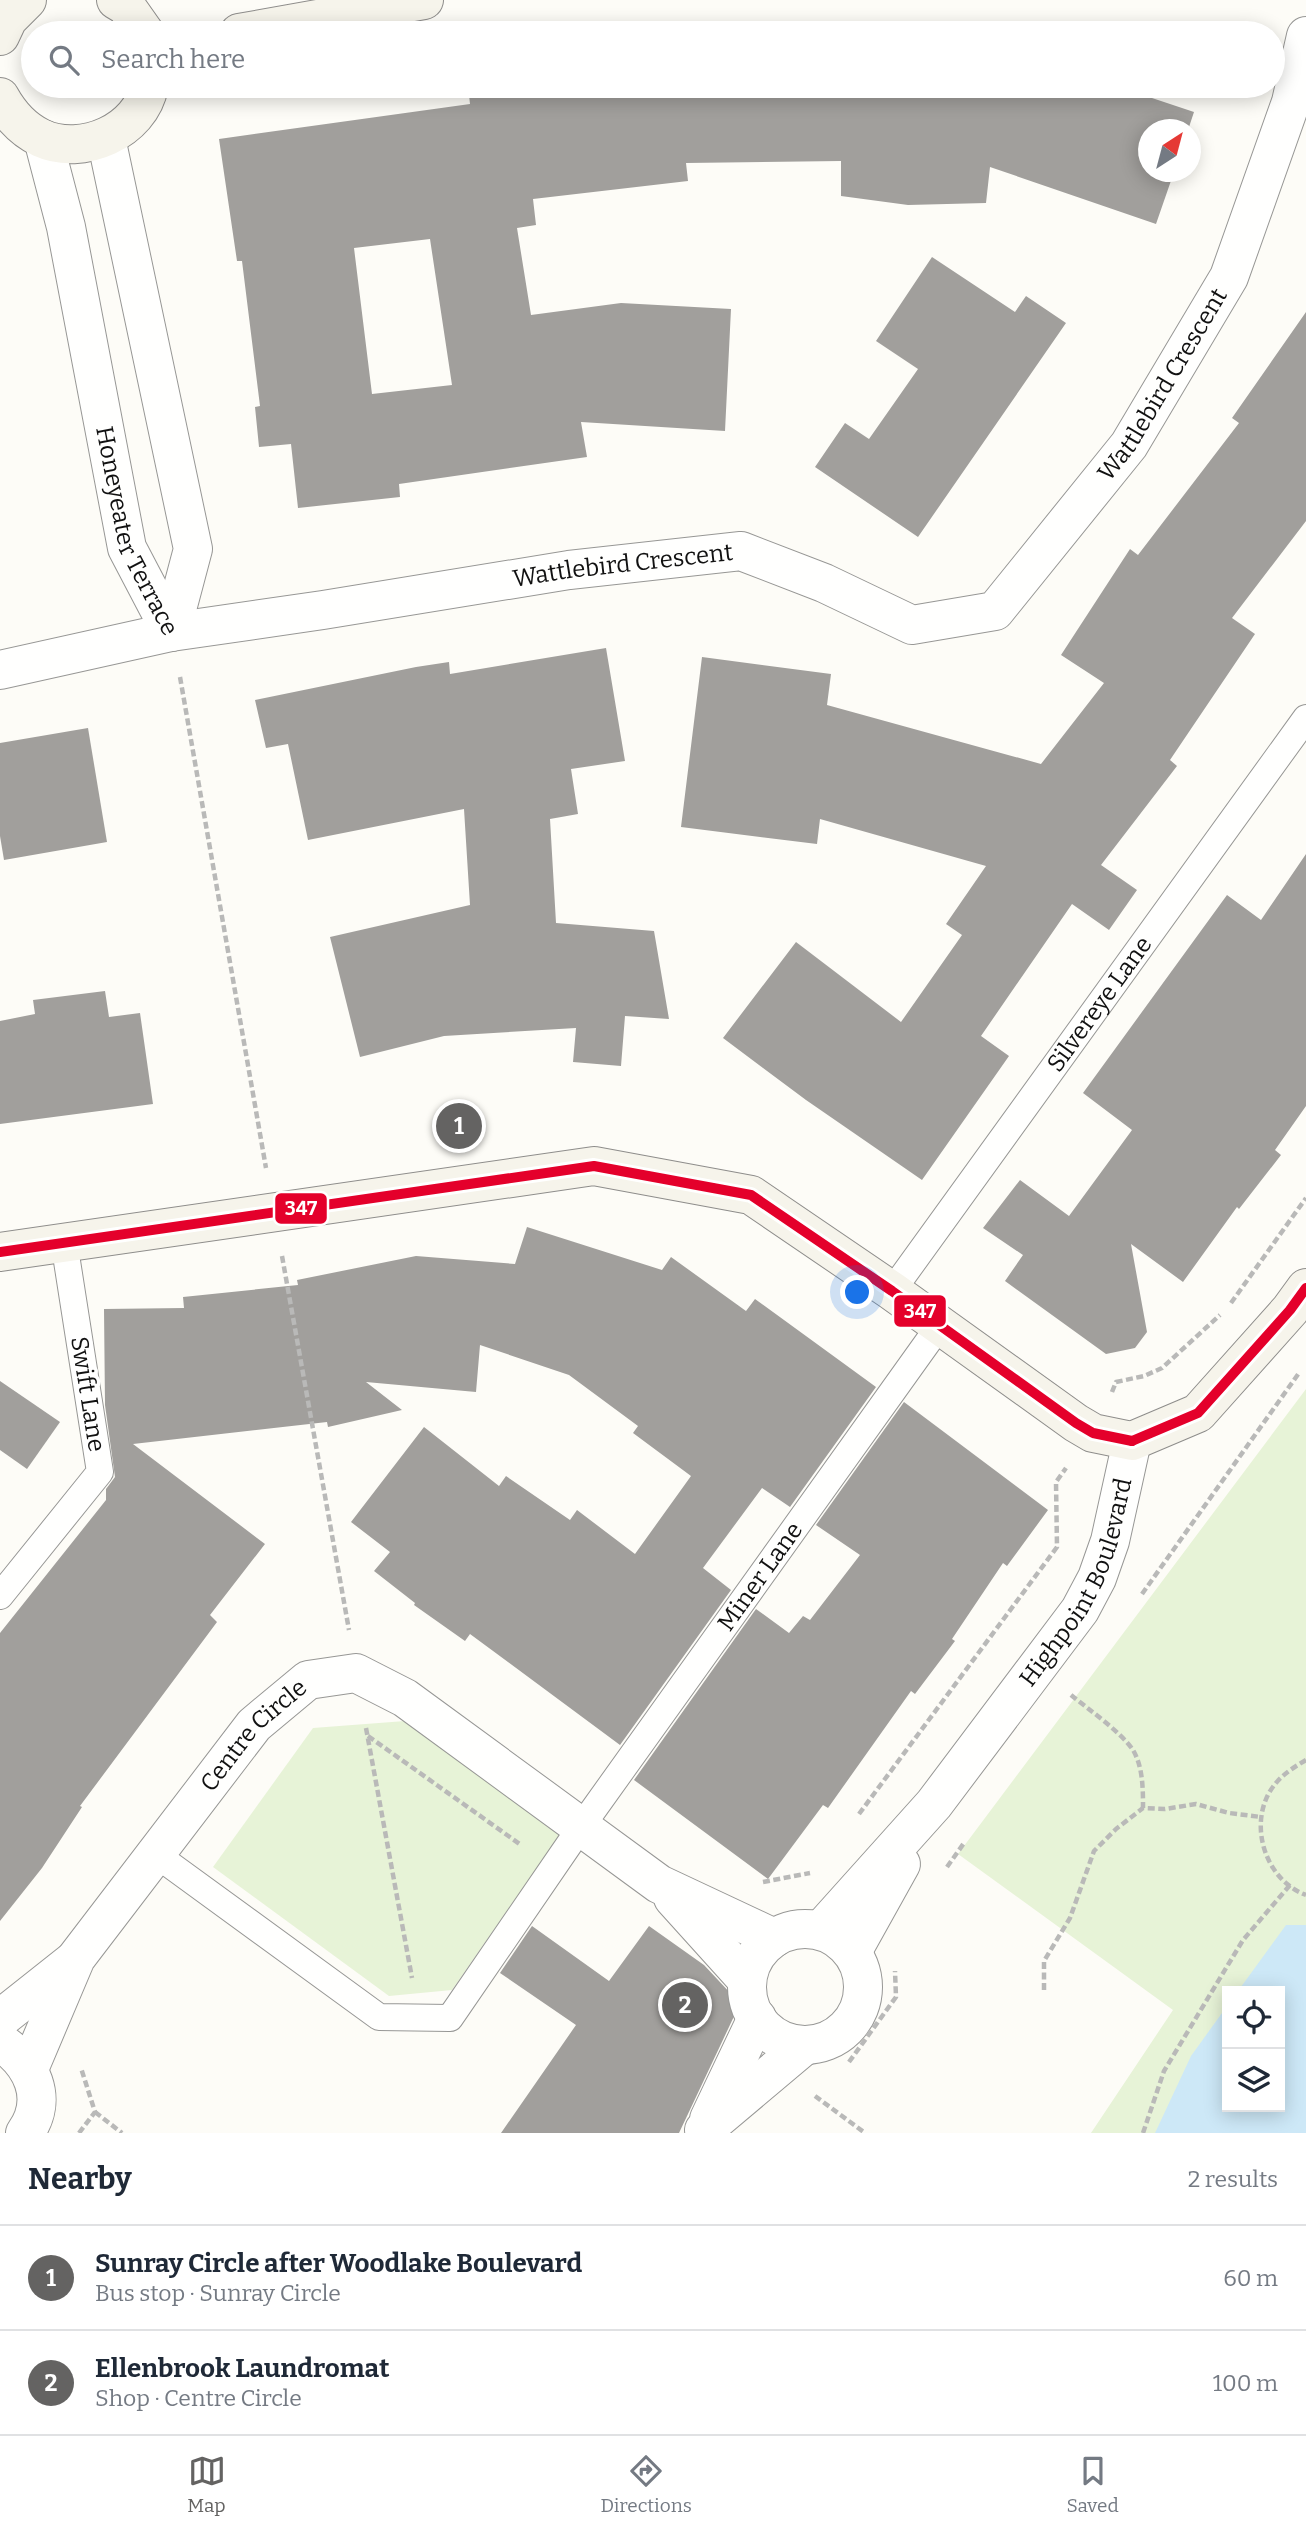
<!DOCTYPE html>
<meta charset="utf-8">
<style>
:root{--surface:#fff;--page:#f2f2f3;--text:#1f2937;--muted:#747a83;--line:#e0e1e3;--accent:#646362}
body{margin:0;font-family:Bitter,serif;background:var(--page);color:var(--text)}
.controls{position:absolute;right:21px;bottom:21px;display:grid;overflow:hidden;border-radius:0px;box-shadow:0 4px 18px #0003}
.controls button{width:63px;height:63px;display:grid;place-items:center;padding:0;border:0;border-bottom:2px solid var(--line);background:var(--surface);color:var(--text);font:35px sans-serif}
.compass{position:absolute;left:1138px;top:119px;width:63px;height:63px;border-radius:50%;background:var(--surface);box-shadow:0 4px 18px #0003;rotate:36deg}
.you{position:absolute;left:858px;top:1293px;width:24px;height:24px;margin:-18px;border:5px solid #fff;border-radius:50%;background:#1a73e8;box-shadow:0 0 0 10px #1a73e833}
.badge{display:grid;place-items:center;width:46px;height:46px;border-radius:50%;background:var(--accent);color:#fff;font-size:23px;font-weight:700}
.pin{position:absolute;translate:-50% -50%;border:4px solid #fff;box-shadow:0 2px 7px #0006}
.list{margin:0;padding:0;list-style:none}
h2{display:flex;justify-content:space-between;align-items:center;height:91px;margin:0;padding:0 28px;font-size:30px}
h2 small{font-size:23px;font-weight:400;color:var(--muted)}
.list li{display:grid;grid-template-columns:46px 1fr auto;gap:21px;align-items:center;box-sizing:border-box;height:105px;padding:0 28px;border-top:2px solid var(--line)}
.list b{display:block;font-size:26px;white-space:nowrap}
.list p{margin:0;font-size:23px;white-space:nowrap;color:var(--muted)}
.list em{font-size:23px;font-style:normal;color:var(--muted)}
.icon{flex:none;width:38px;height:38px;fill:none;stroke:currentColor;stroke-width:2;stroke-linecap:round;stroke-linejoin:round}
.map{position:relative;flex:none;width:1306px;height:2133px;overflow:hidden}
.search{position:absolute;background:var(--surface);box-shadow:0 4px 18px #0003;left:21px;right:21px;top:21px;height:77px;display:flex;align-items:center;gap:18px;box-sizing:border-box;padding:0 24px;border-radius:38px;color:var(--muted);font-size:26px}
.sheet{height:301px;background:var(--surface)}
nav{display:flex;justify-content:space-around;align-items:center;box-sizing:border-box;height:98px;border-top:2px solid var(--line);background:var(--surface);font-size:19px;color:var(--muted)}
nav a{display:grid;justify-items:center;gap:4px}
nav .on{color:var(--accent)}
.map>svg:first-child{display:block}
.green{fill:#e7f3d7;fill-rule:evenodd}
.water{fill:#cde8f7}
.building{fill:#a19f9c;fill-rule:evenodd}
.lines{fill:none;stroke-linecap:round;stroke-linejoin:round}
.lane-casing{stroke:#979795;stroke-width:28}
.street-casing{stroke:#979795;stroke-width:40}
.secondary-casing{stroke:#8e8d8b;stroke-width:40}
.path{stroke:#b9b9b8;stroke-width:4.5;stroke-dasharray:7 3.5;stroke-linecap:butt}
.lane{stroke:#fffffe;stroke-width:26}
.street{stroke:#fffffe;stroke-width:38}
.secondary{stroke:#f6f4eb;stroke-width:38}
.bus-1-casing{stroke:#fff;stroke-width:16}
.bus-1{stroke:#e4002b;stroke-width:10}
.labels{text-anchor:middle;stroke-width:7;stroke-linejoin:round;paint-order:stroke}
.street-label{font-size:24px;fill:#111;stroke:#fff}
.line-badge{stroke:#fff;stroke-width:2.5}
.badge-label{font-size:19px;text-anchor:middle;font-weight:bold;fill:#fff}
</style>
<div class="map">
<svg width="1306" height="2133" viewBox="0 0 1306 2133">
<rect width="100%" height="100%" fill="#fdfcf7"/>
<!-- green -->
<g class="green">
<path d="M 1306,1389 L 1306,2133 L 1091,2133 L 1173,2010 L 958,1854 ZM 1227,1991 L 1280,1991 L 1280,2107 L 1227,2107 Z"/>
<path d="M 405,1721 L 563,1830 L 452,1990 L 389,1996 L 213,1867 L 313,1728 Z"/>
</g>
<!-- water -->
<path class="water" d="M 1286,1925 L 1306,1925 L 1306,2133 L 1155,2133 L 1191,2056 L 1227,2006 L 1227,2107 L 1280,2107 L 1280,1991 L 1238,1991 Z"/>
<!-- building -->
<g class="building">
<path d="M 468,86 L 1116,86 L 1194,112 L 1188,130 L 1149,130 L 1149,172 L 1174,172 L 1156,224 L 990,167 L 986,203 L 908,205 L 841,196 L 841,161 L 686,163 L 688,181 L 533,199 L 536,225 L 517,228 L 531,315 L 621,303 L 731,309 L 725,431 L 581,422 L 587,457 L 399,484 L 400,497 L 298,508 L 291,444 L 259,447 L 255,407 L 260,406 L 242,261 L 237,261 L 219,139 L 470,104 ZM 430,239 L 452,385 L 372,394 L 354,248 Z"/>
<path d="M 932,257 L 1015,312 L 1026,296 L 1066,323 L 918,537 L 815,467 L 845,423 L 869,439 L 918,369 L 876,341 Z"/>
<path d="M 1306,312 L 1306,521 L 1232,618 L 1255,634 L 1170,760 L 1177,766 L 1101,865 L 1137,890 L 1109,930 L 1072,904 L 981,1036 L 1009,1056 L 922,1180 L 806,1100 L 723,1038 L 796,942 L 901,1022 L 962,935 L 946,924 L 986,866 L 820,819 L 817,844 L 681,827 L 702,657 L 831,674 L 827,705 L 1041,764 L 1104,683 L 1061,655 L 1130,549 L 1138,555 L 1239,423 L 1232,418 Z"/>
<path d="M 606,648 L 625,761 L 571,769 L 578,814 L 550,819 L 556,923 L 654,931 L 669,1019 L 625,1016 L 621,1066 L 573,1062 L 576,1028 L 444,1036 L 360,1057 L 330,937 L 470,905 L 464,809 L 308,840 L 288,744 L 266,748 L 255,700 L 416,667 L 449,662 L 450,674 Z"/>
<path d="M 88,728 L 107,842 L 4,860 L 0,836 L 0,743 Z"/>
<path d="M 1306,854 L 1306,1106 L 1275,1150 L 1281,1155 L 1239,1209 L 1237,1207 L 1183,1282 L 1131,1244 L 1147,1332 L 1135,1348 L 1106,1354 L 1005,1281 L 1023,1255 L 983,1228 L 1020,1180 L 1069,1216 L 1132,1130 L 1083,1093 L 1227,895 L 1261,920 Z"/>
<path d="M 105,991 L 109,1017 L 140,1013 L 153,1104 L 0,1124 L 0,1021 L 35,1014 L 33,1000 Z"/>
<path d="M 527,1227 L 662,1270 L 671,1257 L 746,1311 L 755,1299 L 876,1387 L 790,1507 L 762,1488 L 703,1568 L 731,1590 L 620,1745 L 470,1634 L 465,1641 L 414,1605 L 415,1603 L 374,1571 L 390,1552 L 351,1522 L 424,1427 L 499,1486 L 506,1476 L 570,1520 L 577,1510 L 635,1554 L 691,1476 L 633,1433 L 638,1426 L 569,1375 L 480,1345 L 476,1392 L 366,1382 L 402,1410 L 328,1427 L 327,1422 L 133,1444 L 265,1544 L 210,1615 L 217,1622 L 80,1806 L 82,1807 L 42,1868 L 0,1921 L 0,1633 L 106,1500 L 106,1489 L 115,1477 L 105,1405 L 104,1309 L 184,1308 L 183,1297 L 298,1285 L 297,1280 L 416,1256 L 515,1264 Z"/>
<path d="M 0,1381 L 60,1422 L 27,1469 L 0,1450 Z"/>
<path d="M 904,1402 L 1048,1510 L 1007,1566 L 1003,1563 L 952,1639 L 955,1641 L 915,1694 L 911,1691 L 828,1808 L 823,1805 L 768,1879 L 634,1780 L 756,1609 L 789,1633 L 803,1616 L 810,1620 L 860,1555 L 816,1525 Z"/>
<path d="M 532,1926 L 609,1981 L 649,1926 L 704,1965 L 733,1996 L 737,2010 L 679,2133 L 501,2133 L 576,2025 L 500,1973 Z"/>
</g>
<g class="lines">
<!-- lane casing -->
<g class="lane-casing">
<g id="lane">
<path id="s1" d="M 892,1291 L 1306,718"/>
<path d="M 0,1596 L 100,1472 L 64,1242"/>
<path id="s2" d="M 154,1853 L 379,2017 L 450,2018 L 581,1827 L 940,1325"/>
</g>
</g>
<!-- street casing -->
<g class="street-casing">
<g id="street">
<path d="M 106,138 L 193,549 L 171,632"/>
<path id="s3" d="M 43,139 L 66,227 L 127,548 L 171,632"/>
<path id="s4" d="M 0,670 L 171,632 L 323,610 L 569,570 L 741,551 L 824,583 L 912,625 L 995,611 L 1129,445 L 1229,277 L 1291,102 L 1306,36"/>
<path d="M 673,1898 L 747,1980"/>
<circle cx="805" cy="1987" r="58"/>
<path id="s5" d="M 821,1930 L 934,1804 L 1080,1610 L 1097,1578 L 1110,1541 L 1132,1441"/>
<path d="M 852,1952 L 901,1864"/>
<path d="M 0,2019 L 72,1962"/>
<path d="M 0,2042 C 31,2062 50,2098 25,2133"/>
<path id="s6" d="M 29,2069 L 76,1958 L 254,1725 L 308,1680 L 356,1673 L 405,1698 L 659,1884 L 774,1938"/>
<path d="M 709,2119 L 757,2018"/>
<path d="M 704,2130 L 805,2045"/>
</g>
</g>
<!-- secondary casing -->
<g class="secondary-casing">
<g id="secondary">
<path d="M 116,0 L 126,6 L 145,33"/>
<path d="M 239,33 L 424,0"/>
<path d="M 0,36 L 8,19 L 27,0"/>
<path d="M 0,97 C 10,115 22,129 41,138 C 82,157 141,131 149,86"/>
<path d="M 0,1252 L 594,1166 L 751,1195 L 892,1291 L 1076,1423 L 1093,1433 L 1132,1441 L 1198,1413 L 1290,1310 L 1306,1288"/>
</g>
</g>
<!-- path -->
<g class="path">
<path d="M 180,677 L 266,1168"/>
<path d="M 282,1256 L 349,1630"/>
<path d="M 1231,1303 L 1306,1198"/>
<path d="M 1112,1392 L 1116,1382 L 1144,1376 L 1162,1368 L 1220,1315"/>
<path d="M 1142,1594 L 1299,1373"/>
<path d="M 1071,1695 C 1088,1709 1121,1732 1133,1750 C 1143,1767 1143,1789 1143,1808"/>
<path d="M 366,1728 L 412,1978"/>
<path d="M 368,1736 L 521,1845"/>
<path d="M 1306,1760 C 1291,1769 1278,1777 1269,1793 C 1249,1829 1267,1881 1306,1895"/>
<path d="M 859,1814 L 1057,1547 L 1056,1482 L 1066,1468"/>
<path d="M 947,1867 L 964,1843"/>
<path d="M 763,1882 L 810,1873"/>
<path d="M 1044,1990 L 1044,1961 L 1070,1918 L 1094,1851 L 1116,1829 L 1143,1808 L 1165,1809 L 1196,1804 L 1229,1813 L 1261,1817"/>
<path d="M 849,2062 L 896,1997 L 895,1971"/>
<path d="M 815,2096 L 865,2133"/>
<path d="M 95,2112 L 122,2133"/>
<path d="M 79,2133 L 95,2112 L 81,2068"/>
<path d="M 1143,2133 L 1164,2071 L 1243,1940 L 1290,1885"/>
</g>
<!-- lane -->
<use href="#lane" class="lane"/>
<!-- street -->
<use href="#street" class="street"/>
<!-- secondary -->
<use href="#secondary" class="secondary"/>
<!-- bus-1 casing -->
<g class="bus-1-casing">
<g id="bus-1">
<path d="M 0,1252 L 594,1166 L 751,1195 L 892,1291 L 1076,1423 L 1093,1433 L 1132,1441"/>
<path d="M 1132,1441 L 1198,1413 L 1290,1310 L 1306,1288"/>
</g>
</g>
<!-- bus-1 -->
<use href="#bus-1" class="bus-1"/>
</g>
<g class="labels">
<!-- street labels -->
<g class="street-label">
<text dy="8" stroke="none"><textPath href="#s4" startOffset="1304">Wattlebird Crescent</textPath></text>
<text dy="8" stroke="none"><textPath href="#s3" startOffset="404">Honeyeater Terrace</textPath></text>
<text dy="8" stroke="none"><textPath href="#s4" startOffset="632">Wattlebird Crescent</textPath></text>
<text dy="8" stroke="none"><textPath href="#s1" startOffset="354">Silvereye Lane</textPath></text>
<text transform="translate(88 1394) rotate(81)" y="8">Swift Lane</text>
<text dy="8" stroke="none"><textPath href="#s2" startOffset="889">Miner Lane</textPath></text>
<text dy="8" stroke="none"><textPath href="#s5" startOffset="436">Highpoint Boulevard</textPath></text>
<text dy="8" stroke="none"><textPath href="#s6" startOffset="406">Centre Circle</textPath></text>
</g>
</g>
<g class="line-badge">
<rect x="274" y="1192" width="54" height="33" rx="7" fill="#e4002b"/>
<rect x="893" y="1294" width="54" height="34" rx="7" fill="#e4002b"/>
</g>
<g class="badge-label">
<text x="301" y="1215">347</text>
<text x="920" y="1318">347</text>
</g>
</svg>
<div class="controls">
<button><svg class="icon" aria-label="locate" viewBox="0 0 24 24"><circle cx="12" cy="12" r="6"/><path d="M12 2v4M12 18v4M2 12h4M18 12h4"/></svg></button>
<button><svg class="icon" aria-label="layers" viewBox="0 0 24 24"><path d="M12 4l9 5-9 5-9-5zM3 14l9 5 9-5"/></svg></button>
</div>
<svg class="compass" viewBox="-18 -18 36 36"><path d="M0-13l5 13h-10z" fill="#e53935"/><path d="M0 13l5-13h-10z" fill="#747a83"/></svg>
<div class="you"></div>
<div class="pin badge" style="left:459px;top:1126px">1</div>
<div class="pin badge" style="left:685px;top:2005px">2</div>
<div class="search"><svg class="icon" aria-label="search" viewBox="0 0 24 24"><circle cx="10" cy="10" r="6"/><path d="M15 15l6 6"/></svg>Search here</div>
</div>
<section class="sheet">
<h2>Nearby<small>2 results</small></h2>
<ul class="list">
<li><span class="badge">1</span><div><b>Sunray Circle after Woodlake Boulevard</b><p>Bus stop · Sunray Circle</p></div><em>60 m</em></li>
<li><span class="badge">2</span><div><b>Ellenbrook Laundromat</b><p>Shop · Centre Circle</p></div><em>100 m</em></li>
</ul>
</section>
<nav>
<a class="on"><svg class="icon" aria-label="map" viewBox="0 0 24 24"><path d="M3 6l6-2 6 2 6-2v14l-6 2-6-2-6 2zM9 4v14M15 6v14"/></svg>Map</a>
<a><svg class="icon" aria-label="directions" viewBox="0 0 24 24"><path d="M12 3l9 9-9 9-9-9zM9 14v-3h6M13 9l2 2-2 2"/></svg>Directions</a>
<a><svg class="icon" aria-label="saved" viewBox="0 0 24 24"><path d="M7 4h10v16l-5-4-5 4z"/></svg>Saved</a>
</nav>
